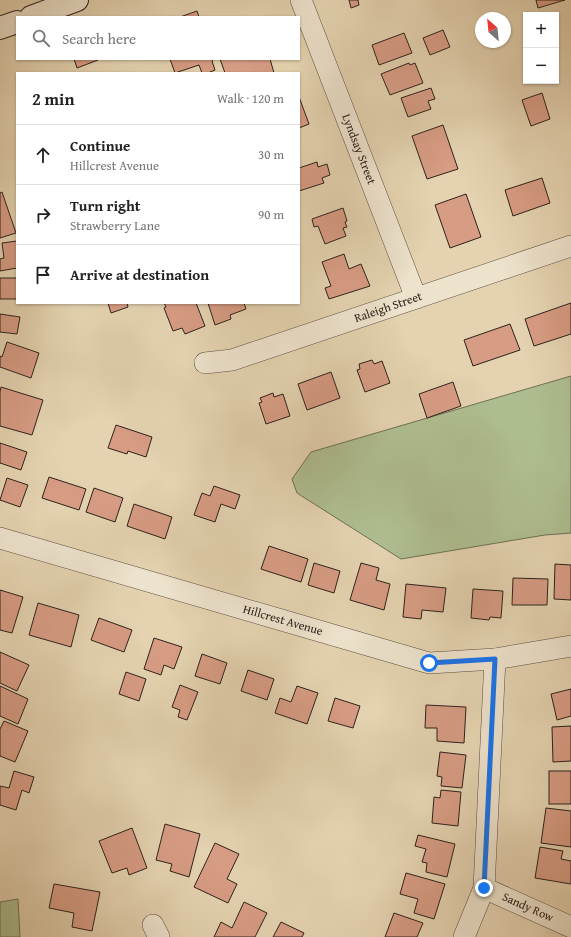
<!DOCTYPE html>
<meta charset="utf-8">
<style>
:root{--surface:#fff;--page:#f2f2f2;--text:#222;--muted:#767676;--line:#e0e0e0}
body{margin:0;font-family:"Gentium Book Plus",serif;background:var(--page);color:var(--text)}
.controls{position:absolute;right:12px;top:12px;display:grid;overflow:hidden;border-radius:0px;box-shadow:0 1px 3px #0004}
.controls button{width:36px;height:36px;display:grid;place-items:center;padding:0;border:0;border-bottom:1px solid var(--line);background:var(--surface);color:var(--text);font:20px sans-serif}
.compass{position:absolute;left:475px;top:12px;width:36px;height:36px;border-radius:50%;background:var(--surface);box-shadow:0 1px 3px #0004;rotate:333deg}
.stop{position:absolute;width:12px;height:12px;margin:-9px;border:3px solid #1a73e8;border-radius:50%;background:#fff}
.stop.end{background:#1a73e8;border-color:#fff;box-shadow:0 1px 4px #0008}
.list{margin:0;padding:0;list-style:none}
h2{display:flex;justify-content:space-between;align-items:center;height:52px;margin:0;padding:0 16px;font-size:17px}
h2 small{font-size:13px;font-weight:400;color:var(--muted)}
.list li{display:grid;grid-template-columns:26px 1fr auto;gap:12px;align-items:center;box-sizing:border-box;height:60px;padding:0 16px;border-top:1px solid var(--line)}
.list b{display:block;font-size:15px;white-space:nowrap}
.list p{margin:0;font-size:13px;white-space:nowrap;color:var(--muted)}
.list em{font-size:13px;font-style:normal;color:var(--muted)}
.icon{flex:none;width:22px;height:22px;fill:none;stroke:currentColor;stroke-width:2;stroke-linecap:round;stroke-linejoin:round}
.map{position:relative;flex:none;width:571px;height:937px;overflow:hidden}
.search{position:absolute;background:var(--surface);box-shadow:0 1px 3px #0004;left:16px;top:16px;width:284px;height:44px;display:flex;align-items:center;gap:10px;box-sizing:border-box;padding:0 14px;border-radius:0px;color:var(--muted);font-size:15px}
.panel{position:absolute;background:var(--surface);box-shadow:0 1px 3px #0004;left:16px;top:72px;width:284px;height:232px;border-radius:0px}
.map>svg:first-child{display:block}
.green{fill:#aebd90;stroke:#6e7056}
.building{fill:#d79c84;stroke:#2d221b}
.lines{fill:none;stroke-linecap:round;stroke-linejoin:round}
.minor-casing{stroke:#5b4e40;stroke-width:22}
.secondary-casing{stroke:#2d221b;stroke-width:24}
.minor{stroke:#ede2cc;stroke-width:21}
.secondary{stroke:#ede2cc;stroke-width:22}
.route{stroke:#1a73e8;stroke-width:5}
.labels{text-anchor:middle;stroke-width:4;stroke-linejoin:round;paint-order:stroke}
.street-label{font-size:12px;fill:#2d221b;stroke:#ede2cc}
</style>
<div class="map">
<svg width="571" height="937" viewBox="0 0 571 937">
<rect width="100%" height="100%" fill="#e4d2b0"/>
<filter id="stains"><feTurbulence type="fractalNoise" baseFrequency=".005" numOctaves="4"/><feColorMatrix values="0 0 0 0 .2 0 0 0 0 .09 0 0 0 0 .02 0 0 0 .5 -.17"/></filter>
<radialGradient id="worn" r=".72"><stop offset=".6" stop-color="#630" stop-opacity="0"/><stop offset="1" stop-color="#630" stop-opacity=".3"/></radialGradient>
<!-- green -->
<g class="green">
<path d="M 571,376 L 571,533 L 545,535 L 401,559 L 297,493 L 292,479 L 311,452 Z"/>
<path d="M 18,899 L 20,937 L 0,937 L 0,902 Z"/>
</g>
<!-- building -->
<g class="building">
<path d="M 349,0 L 358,0 L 359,5 L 351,8 Z"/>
<path d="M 536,0 L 565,0 L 538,8 Z"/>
<path d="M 197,11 L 199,17 L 180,17 Z"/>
<path d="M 443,30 L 450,47 L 430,55 L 423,38 Z"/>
<path d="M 404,33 L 412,53 L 379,65 L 372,45 Z"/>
<path d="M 74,59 L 98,59 L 98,60 L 77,68 Z"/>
<path d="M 170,59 L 214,59 L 212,61 L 215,70 L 208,73 L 202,73 L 199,65 L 175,73 Z"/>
<path d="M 220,59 L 270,59 L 274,73 L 225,73 Z"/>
<path d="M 409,63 L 410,65 L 415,63 L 423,83 L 390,95 L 381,74 Z"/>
<path d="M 431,88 L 435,99 L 428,101 L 431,109 L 408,117 L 401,98 Z"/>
<path d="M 542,93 L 550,119 L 531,126 L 522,100 Z"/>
<path d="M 299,97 L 309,124 L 299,128 Z"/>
<path d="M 443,125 L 458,169 L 427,179 L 412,136 Z"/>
<path d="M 317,162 L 318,167 L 327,164 L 330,175 L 322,178 L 324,183 L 299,191 L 299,168 Z"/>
<path d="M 542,178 L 550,203 L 513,216 L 505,190 Z"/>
<path d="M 2,192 L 16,233 L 0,238 L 0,193 Z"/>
<path d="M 466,194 L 481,237 L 450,248 L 435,205 Z"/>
<path d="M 343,208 L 347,221 L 345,222 L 347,227 L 343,228 L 346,236 L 325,244 L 318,226 L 314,227 L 312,219 Z"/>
<path d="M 17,241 L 17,268 L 0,271 L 0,259 L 4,258 L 2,243 Z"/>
<path d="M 344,254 L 349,269 L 361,264 L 370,286 L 329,299 L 325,288 L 331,286 L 322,262 Z"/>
<rect x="0" y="278" width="17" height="21"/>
<path d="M 108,303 L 127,303 L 128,307 L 111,313 Z"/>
<path d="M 164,303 L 196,303 L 205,326 L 185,334 L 182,328 L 173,331 L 164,308 L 166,307 Z"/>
<path d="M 208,303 L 244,303 L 246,309 L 230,315 L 231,319 L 215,325 Z"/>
<path d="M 571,303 L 571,334 L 534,346 L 525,319 Z"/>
<path d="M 0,314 L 20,317 L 17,334 L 0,332 Z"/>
<path d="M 510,324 L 520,350 L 473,366 L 464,340 Z"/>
<path d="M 7,342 L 39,353 L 31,378 L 0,367 L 0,356 L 2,357 Z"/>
<path d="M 372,360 L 374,364 L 382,361 L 390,383 L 365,392 L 357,370 L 360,369 L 359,364 Z"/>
<path d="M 331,372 L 340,398 L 307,410 L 298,384 Z"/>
<path d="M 453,382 L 461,406 L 427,418 L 419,394 Z"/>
<path d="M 1,387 L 43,400 L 32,435 L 0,426 L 0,392 Z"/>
<path d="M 273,393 L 274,397 L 283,394 L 290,416 L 266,424 L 259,403 L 262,402 L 260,398 Z"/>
<path d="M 116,425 L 152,437 L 146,457 L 128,451 L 127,454 L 108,448 Z"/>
<path d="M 0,443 L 27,452 L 21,470 L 0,463 Z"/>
<path d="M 49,477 L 86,489 L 79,510 L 42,498 Z"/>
<path d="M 7,478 L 28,485 L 20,507 L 0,500 Z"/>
<path d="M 214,486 L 240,495 L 235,509 L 221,504 L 215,522 L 194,515 L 202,493 L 210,496 Z"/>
<path d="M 94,488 L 123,498 L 115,522 L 86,512 Z"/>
<path d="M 134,504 L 172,517 L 165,539 L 127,526 Z"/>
<path d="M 269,546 L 308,559 L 301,582 L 261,569 Z"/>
<path d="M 314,563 L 340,571 L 334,593 L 308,585 Z"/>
<path d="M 361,563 L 379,568 L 376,580 L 390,584 L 384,610 L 350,600 Z"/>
<path d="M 555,564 L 571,565 L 571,600 L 554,599 Z"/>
<path d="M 513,578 L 548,579 L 547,605 L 512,605 Z"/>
<path d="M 406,584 L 446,588 L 443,612 L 422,610 L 421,619 L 403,617 Z"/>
<path d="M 473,589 L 503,591 L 501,618 L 490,617 L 489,620 L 471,618 Z"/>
<path d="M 0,590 L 23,597 L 12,633 L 0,630 Z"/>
<path d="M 38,603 L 79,615 L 71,647 L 29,635 Z"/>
<path d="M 99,618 L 132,630 L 124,652 L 91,640 Z"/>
<path d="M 154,638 L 182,647 L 174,669 L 164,665 L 161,675 L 144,669 Z"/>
<path d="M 0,652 L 29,665 L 17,691 L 0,683 Z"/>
<path d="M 202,654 L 227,663 L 220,684 L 195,676 Z"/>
<path d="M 248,670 L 274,679 L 267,700 L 241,691 Z"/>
<path d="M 126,672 L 146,679 L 139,701 L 119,694 Z"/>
<path d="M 180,685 L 198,692 L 187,720 L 178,717 L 180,710 L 172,707 Z"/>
<path d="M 0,686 L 28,699 L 18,724 L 0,716 Z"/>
<path d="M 297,686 L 318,693 L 307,724 L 275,713 L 280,698 L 291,702 Z"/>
<path d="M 571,689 L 571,716 L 557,720 L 551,694 Z"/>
<path d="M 335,698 L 360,706 L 353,728 L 328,721 Z"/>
<path d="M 426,705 L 466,707 L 464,743 L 437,741 L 437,728 L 425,728 Z"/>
<path d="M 4,721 L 28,731 L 15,762 L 0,756 L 0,729 Z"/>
<path d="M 571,726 L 571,761 L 553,762 L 552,727 Z"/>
<path d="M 440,752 L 466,755 L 462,788 L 441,786 L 442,777 L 437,776 Z"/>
<path d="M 14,771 L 34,777 L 29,793 L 22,790 L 16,810 L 0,805 L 0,786 L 9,788 Z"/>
<rect x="549" y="771" width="22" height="33"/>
<path d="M 441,790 L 461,792 L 458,826 L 432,823 L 434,797 L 440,798 Z"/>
<path d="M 546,808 L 571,811 L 571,847 L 541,843 Z"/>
<path d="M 165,824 L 200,834 L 189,877 L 170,871 L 172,864 L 156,860 Z"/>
<path d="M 132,828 L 147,868 L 129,875 L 127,868 L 112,873 L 99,841 Z"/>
<path d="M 418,835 L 455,844 L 447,877 L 426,872 L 427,863 L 422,862 L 426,849 L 415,846 Z"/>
<path d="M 215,843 L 239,854 L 227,879 L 237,884 L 228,903 L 194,887 Z"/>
<path d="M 540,847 L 563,851 L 561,859 L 571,861 L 571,884 L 535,878 Z"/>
<path d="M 406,873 L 445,884 L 434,919 L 414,913 L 418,899 L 400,894 Z"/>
<path d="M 54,884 L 100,892 L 92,931 L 72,927 L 74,913 L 49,908 Z"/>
<path d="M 244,902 L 267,913 L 255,937 L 214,937 L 221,922 L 232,928 Z"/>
<path d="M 394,913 L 423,923 L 417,937 L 385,937 Z"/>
<path d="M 281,922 L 304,933 L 302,937 L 273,937 Z"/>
</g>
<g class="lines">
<!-- minor casing -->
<g class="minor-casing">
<g id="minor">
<path d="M 301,0 L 416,298"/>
<path d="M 205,363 L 232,360 L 571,246"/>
<path d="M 0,538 L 429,663 L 495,659 L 571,646"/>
<path d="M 484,888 L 571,927"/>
<path d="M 153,925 L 159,937"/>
<path d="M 464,937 L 484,888 L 495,659"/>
</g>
</g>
<!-- secondary casing -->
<g class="secondary-casing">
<g id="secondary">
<path d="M 31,17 L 77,0"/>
<path d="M 0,28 L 17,22"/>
</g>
</g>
<!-- minor -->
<use href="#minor" class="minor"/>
<!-- secondary -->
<use href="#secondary" class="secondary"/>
</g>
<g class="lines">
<!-- route -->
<path class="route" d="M 429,663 L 495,659 L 484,888"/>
</g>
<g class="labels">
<!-- street labels -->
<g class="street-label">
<text transform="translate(359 149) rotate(69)" y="4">Lyndsay Street</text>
<text transform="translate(388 307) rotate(-19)" y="4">Raleigh Street</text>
<text transform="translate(283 620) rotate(16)" y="4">Hillcrest Avenue</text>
<text transform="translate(528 907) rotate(24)" y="4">Sandy Row</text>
</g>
</g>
<rect width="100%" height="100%" filter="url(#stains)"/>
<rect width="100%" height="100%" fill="url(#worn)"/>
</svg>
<div class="controls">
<button>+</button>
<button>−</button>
</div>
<svg class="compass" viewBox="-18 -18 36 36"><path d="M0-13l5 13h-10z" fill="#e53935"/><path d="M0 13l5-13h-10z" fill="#767676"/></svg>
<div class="stop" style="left:429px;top:663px"></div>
<div class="stop end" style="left:484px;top:888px"></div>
<div class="search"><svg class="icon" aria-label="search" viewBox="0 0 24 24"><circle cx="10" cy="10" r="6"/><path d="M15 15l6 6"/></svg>Search here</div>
<section class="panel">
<h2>2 min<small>Walk · 120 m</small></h2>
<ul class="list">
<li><svg class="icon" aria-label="ahead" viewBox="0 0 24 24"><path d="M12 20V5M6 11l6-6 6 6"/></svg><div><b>Continue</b><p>Hillcrest Avenue</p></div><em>30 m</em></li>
<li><svg class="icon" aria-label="right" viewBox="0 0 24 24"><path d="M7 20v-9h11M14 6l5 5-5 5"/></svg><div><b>Turn right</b><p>Strawberry Lane</p></div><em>90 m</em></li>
<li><svg class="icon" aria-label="arrive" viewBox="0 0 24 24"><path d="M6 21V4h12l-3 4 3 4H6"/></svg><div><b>Arrive at destination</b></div></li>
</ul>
</section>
</div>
